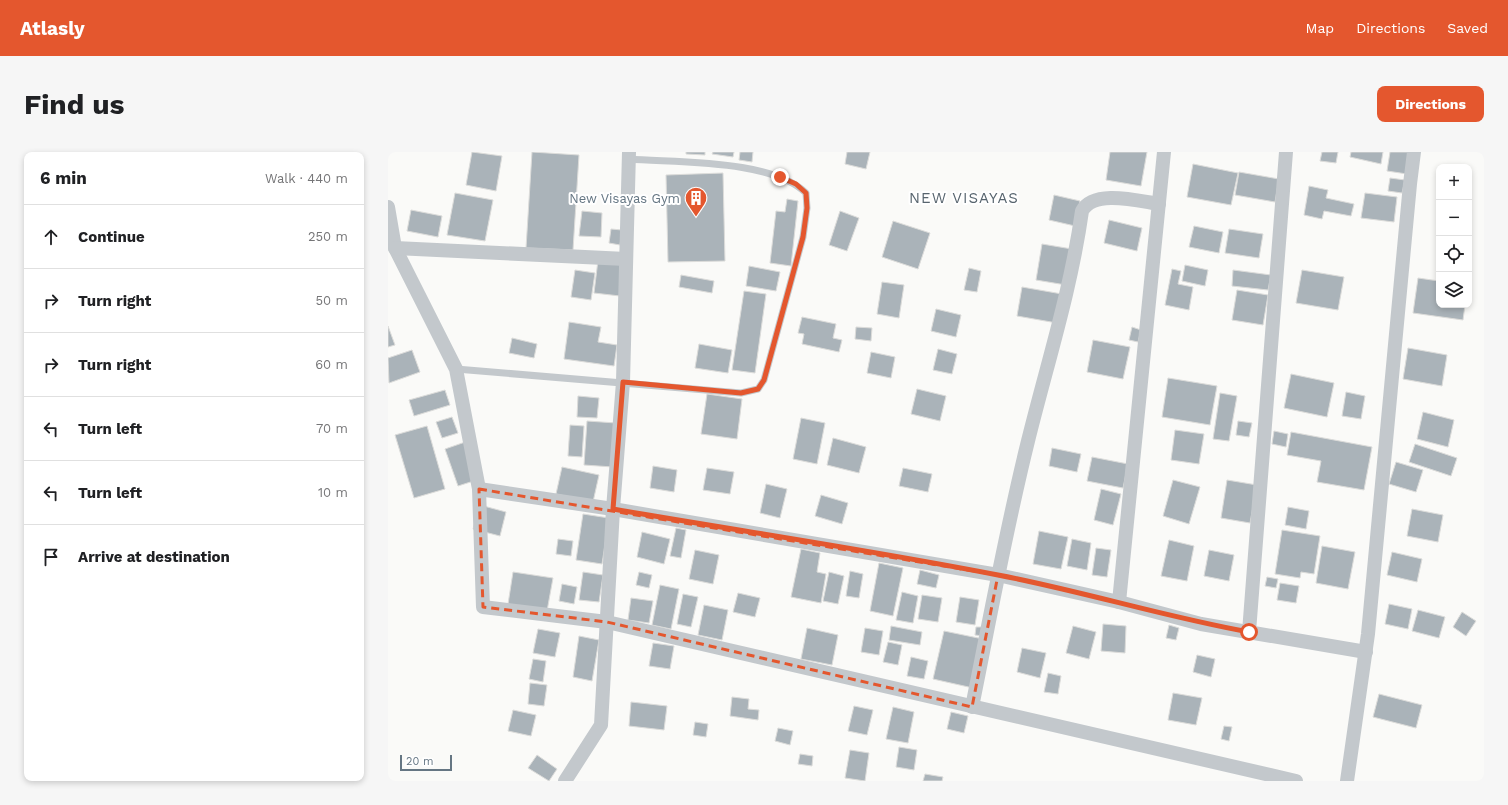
<!DOCTYPE html>
<meta charset="utf-8">
<style>
:root{--surface:#fff;--page:#f6f6f6;--text:#202124;--muted:#757577;--line:#e0e0e0;--accent:#e4572e}
body{margin:0;font-family:"Work Sans",sans-serif;background:var(--page);color:var(--text)}
.controls{position:absolute;right:12px;top:12px;display:grid;overflow:hidden;border-radius:8px;box-shadow:0 2px 6px #0003}
.controls button{width:36px;height:36px;display:grid;place-items:center;padding:0;border:0;border-bottom:1px solid var(--line);background:var(--surface);color:var(--text);font:20px sans-serif}
.scale{position:absolute;left:12px;bottom:10px;width:52px;box-sizing:border-box;padding-left:4px;border:2px solid #657683;border-top:0;font-size:11px;line-height:14px;white-space:nowrap;color:#657683;-webkit-text-stroke:3px #fff;paint-order:stroke}
.stop{position:absolute;width:12px;height:12px;margin:-9px;border:3px solid #e4572e;border-radius:50%;background:#fff}
.stop.end{background:#e4572e;border-color:#fff;box-shadow:0 1px 4px #0008}
.list{margin:0;padding:0;list-style:none}
h2{display:flex;justify-content:space-between;align-items:center;height:52px;margin:0;padding:0 16px;font-size:17px}
h2 small{font-size:13px;font-weight:400;color:var(--muted)}
.list li{display:grid;grid-template-columns:26px 1fr auto;gap:12px;align-items:center;box-sizing:border-box;height:64px;padding:0 16px;border-top:1px solid var(--line)}
.list b{display:block;font-size:15px;white-space:nowrap}
.list em{font-size:13px;font-style:normal;color:var(--muted)}
.icon{flex:none;width:22px;height:22px;fill:none;stroke:currentColor;stroke-width:2;stroke-linecap:round;stroke-linejoin:round}
.map{position:relative;flex:none;width:1096px;height:629px;overflow:hidden;border-radius:8px}
header{display:flex;align-items:center;gap:24px;box-sizing:border-box;height:56px;padding:0 20px;background:var(--accent);color:#fff}
header strong{font-size:19px}
nav{display:flex;gap:22px;margin-inline-start:auto;font-size:14px}
.intro{display:flex;align-items:center;justify-content:space-between;box-sizing:border-box;height:96px;padding:0 24px}
h1{margin:0;font-size:28px}
.button{padding:10px 18px;border-radius:8px;background:var(--accent);color:#fff;font-size:14px;font-weight:700}
main{display:flex;gap:24px;padding:0 24px}
aside{flex:1;background:var(--surface);border-radius:8px;box-shadow:0 2px 6px #0003}
.map>svg:first-child{display:block}
.building{fill:#aab3b9;stroke:#dcdcda}
.lines{fill:none;stroke-linecap:round;stroke-linejoin:round}
.service{stroke:#c3c8cc;stroke-width:7}
.minor{stroke:#c3c8cc;stroke-width:14}
.route{stroke:#e4572e;stroke-width:5}
.marked{fill:none;stroke:#e4572e;stroke-width:3;stroke-dasharray:8 5;stroke-linejoin:round}
.labels{text-anchor:middle;stroke-width:4;stroke-linejoin:round;paint-order:stroke}
.poi-label{font-size:13px;fill:#657683;stroke:#fff;text-anchor:end}
.quarter-label{font-size:15px;letter-spacing:1px;fill:#57646e;stroke:#fff}
</style>
<header>
<strong>Atlasly</strong>
<nav><a>Map</a><a>Directions</a><a>Saved</a></nav>
</header>
<div class="intro"><h1>Find us</h1><a class="button">Directions</a></div>
<main>
<aside>
<h2>6 min<small>Walk · 440 m</small></h2>
<ul class="list">
<li><svg class="icon" aria-label="ahead" viewBox="0 0 24 24"><path d="M12 20V5M6 11l6-6 6 6"/></svg><div><b>Continue</b></div><em>250 m</em></li>
<li><svg class="icon" aria-label="right" viewBox="0 0 24 24"><path d="M7 20v-9h11M14 6l5 5-5 5"/></svg><div><b>Turn right</b></div><em>50 m</em></li>
<li><svg class="icon" aria-label="right" viewBox="0 0 24 24"><path d="M7 20v-9h11M14 6l5 5-5 5"/></svg><div><b>Turn right</b></div><em>60 m</em></li>
<li><svg class="icon" aria-label="left" viewBox="0 0 24 24"><path d="M17 20v-9H6M10 6l-5 5 5 5"/></svg><div><b>Turn left</b></div><em>70 m</em></li>
<li><svg class="icon" aria-label="left" viewBox="0 0 24 24"><path d="M17 20v-9H6M10 6l-5 5 5 5"/></svg><div><b>Turn left</b></div><em>10 m</em></li>
<li><svg class="icon" aria-label="arrive" viewBox="0 0 24 24"><path d="M6 21V4h12l-3 4 3 4H6"/></svg><div><b>Arrive at destination</b></div></li>
</ul>
</aside>
<div class="map">
<svg width="1096" height="629" viewBox="0 0 1096 629">
<rect width="100%" height="100%" fill="#fafaf8"/>
<!-- building -->
<g class="building">
<path d="M 84,0 L 114,4 L 108,39 L 78,33 Z"/>
<path d="M 144,0 L 191,3 L 185,98 L 138,96 Z"/>
<path d="M 298,0 L 317,0 L 317,3 L 298,2 Z"/>
<path d="M 325,0 L 346,0 L 345,5 L 324,2 Z"/>
<path d="M 352,0 L 365,0 L 364,10 L 351,8 Z"/>
<path d="M 459,0 L 482,0 L 478,17 L 457,12 Z"/>
<path d="M 722,0 L 759,0 L 753,34 L 718,28 Z"/>
<path d="M 934,0 L 950,0 L 948,11 L 932,9 Z"/>
<path d="M 963,0 L 995,0 L 993,12 L 962,5 Z"/>
<path d="M 1002,0 L 1022,0 L 1019,22 L 999,19 Z"/>
<path d="M 805,12 L 850,21 L 843,53 L 799,45 Z"/>
<path d="M 851,20 L 891,27 L 887,50 L 847,43 Z"/>
<path d="M 335,21 L 337,109 L 280,110 L 278,23 Z"/>
<path d="M 1002,26 L 1017,28 L 1014,41 L 1000,39 Z"/>
<path d="M 921,34 L 940,38 L 938,46 L 966,52 L 963,64 L 936,59 L 934,67 L 916,63 Z"/>
<path d="M 67,41 L 105,48 L 97,89 L 59,83 Z"/>
<path d="M 977,41 L 1009,45 L 1006,70 L 973,66 Z"/>
<path d="M 666,43 L 692,49 L 687,74 L 661,68 Z"/>
<path d="M 399,47 L 410,49 L 403,114 L 382,111 L 388,59 L 397,60 Z"/>
<path d="M 23,58 L 54,64 L 50,85 L 19,79 Z"/>
<path d="M 194,59 L 214,61 L 213,85 L 191,84 Z"/>
<path d="M 452,59 L 471,66 L 459,99 L 441,93 Z"/>
<path d="M 721,68 L 754,76 L 749,99 L 716,91 Z"/>
<path d="M 505,69 L 542,81 L 530,117 L 494,105 Z"/>
<path d="M 806,74 L 835,80 L 831,101 L 801,95 Z"/>
<path d="M 223,77 L 234,78 L 232,93 L 221,91 Z"/>
<path d="M 841,77 L 875,82 L 871,106 L 837,101 Z"/>
<path d="M 654,92 L 684,97 L 678,133 L 648,128 Z"/>
<path d="M 210,108 L 236,110 L 232,144 L 206,141 Z"/>
<path d="M 797,113 L 820,118 L 817,134 L 794,129 Z"/>
<path d="M 361,114 L 392,120 L 388,139 L 358,134 Z"/>
<path d="M 581,116 L 593,119 L 589,140 L 576,138 Z"/>
<path d="M 784,117 L 793,119 L 790,132 L 805,135 L 801,158 L 777,153 Z"/>
<path d="M 187,118 L 207,121 L 203,148 L 183,145 Z"/>
<path d="M 845,118 L 883,123 L 880,138 L 844,134 Z"/>
<path d="M 914,118 L 956,125 L 950,158 L 908,151 Z"/>
<path d="M 293,123 L 326,129 L 324,141 L 291,135 Z"/>
<path d="M 1030,126 L 1051,129 L 1051,153 L 1077,153 L 1075,168 L 1025,161 Z"/>
<path d="M 494,130 L 516,133 L 511,166 L 489,162 Z"/>
<path d="M 634,135 L 674,142 L 669,171 L 629,164 Z"/>
<path d="M 849,138 L 880,143 L 875,173 L 844,168 Z"/>
<path d="M 356,139 L 378,142 L 367,221 L 344,218 Z"/>
<path d="M 548,157 L 573,163 L 568,185 L 543,179 Z"/>
<path d="M 414,165 L 448,172 L 445,186 L 454,188 L 451,200 L 414,192 L 416,182 L 410,181 Z"/>
<path d="M 181,170 L 213,175 L 210,190 L 229,193 L 226,214 L 176,207 Z"/>
<path d="M 0,174 L 7,193 L 0,195 Z"/>
<path d="M 468,175 L 484,176 L 483,189 L 467,187 Z"/>
<path d="M 744,175 L 753,178 L 750,190 L 741,188 Z"/>
<path d="M 124,186 L 149,192 L 146,206 L 121,201 Z"/>
<path d="M 705,188 L 742,195 L 735,227 L 699,220 Z"/>
<path d="M 311,192 L 344,198 L 340,221 L 307,216 Z"/>
<path d="M 1020,196 L 1059,203 L 1054,234 L 1015,227 Z"/>
<path d="M 550,197 L 569,202 L 564,222 L 545,218 Z"/>
<path d="M 24,198 L 32,220 L 1,231 L 0,206 Z"/>
<path d="M 483,200 L 507,205 L 503,226 L 479,221 Z"/>
<path d="M 903,222 L 946,231 L 939,265 L 896,256 Z"/>
<path d="M 780,226 L 829,234 L 822,273 L 774,265 Z"/>
<path d="M 529,237 L 558,244 L 552,269 L 523,262 Z"/>
<path d="M 57,238 L 62,253 L 26,264 L 21,248 Z"/>
<path d="M 958,240 L 977,244 L 973,267 L 954,264 Z"/>
<path d="M 832,241 L 849,244 L 841,289 L 825,287 Z"/>
<path d="M 319,242 L 354,247 L 349,287 L 313,282 Z"/>
<path d="M 190,244 L 211,246 L 209,266 L 189,265 Z"/>
<path d="M 1035,260 L 1066,268 L 1060,295 L 1029,287 Z"/>
<path d="M 64,265 L 70,281 L 54,286 L 48,270 Z"/>
<path d="M 413,266 L 437,271 L 429,312 L 405,307 Z"/>
<path d="M 199,269 L 228,271 L 225,315 L 196,313 Z"/>
<path d="M 850,269 L 864,271 L 861,285 L 848,283 Z"/>
<path d="M 182,273 L 196,274 L 194,305 L 180,304 Z"/>
<path d="M 39,274 L 57,337 L 26,346 L 7,283 Z"/>
<path d="M 787,278 L 816,282 L 811,312 L 783,308 Z"/>
<path d="M 886,279 L 900,282 L 898,295 L 884,292 Z"/>
<path d="M 903,280 L 984,295 L 976,338 L 929,330 L 933,309 L 899,303 Z"/>
<path d="M 445,286 L 478,295 L 471,321 L 439,313 Z"/>
<path d="M 83,288 L 95,326 L 70,334 L 57,297 Z"/>
<path d="M 1027,292 L 1069,306 L 1063,324 L 1021,310 Z"/>
<path d="M 664,296 L 693,302 L 689,320 L 661,314 Z"/>
<path d="M 704,305 L 740,312 L 735,336 L 699,329 Z"/>
<path d="M 1008,310 L 1035,318 L 1028,340 L 1001,332 Z"/>
<path d="M 265,314 L 289,318 L 286,340 L 262,336 Z"/>
<path d="M 174,315 L 211,323 L 205,350 L 168,342 Z"/>
<path d="M 319,316 L 346,320 L 342,342 L 315,338 Z"/>
<path d="M 515,316 L 544,322 L 540,340 L 511,334 Z"/>
<path d="M 785,328 L 812,335 L 801,372 L 775,364 Z"/>
<path d="M 839,328 L 869,333 L 862,371 L 833,366 Z"/>
<path d="M 378,332 L 399,337 L 392,366 L 372,361 Z"/>
<path d="M 713,337 L 733,342 L 725,373 L 706,368 Z"/>
<path d="M 433,343 L 460,351 L 454,372 L 427,364 Z"/>
<path d="M 92,353 L 118,360 L 112,384 L 85,377 Z"/>
<path d="M 900,355 L 921,359 L 918,377 L 897,373 Z"/>
<path d="M 1024,357 L 1055,363 L 1050,390 L 1019,384 Z"/>
<path d="M 195,362 L 221,366 L 214,412 L 188,408 Z"/>
<path d="M 288,376 L 298,378 L 293,406 L 282,404 Z"/>
<path d="M 894,378 L 932,384 L 926,422 L 913,420 L 912,426 L 887,422 Z"/>
<path d="M 651,379 L 680,385 L 673,417 L 645,412 Z"/>
<path d="M 254,380 L 282,387 L 276,412 L 249,405 Z"/>
<path d="M 170,387 L 185,389 L 183,404 L 168,402 Z"/>
<path d="M 684,387 L 703,391 L 699,418 L 679,414 Z"/>
<path d="M 781,388 L 806,394 L 799,429 L 773,424 Z"/>
<path d="M 934,394 L 967,400 L 960,437 L 928,431 Z"/>
<path d="M 708,396 L 723,398 L 719,425 L 704,423 Z"/>
<path d="M 413,397 L 432,401 L 429,420 L 438,422 L 433,451 L 403,445 Z"/>
<path d="M 307,398 L 331,403 L 325,432 L 301,427 Z"/>
<path d="M 821,398 L 846,403 L 841,429 L 816,424 Z"/>
<path d="M 1004,400 L 1034,407 L 1029,430 L 999,423 Z"/>
<path d="M 491,411 L 515,416 L 505,464 L 482,459 Z"/>
<path d="M 532,418 L 551,423 L 548,436 L 529,432 Z"/>
<path d="M 462,419 L 475,422 L 471,446 L 458,444 Z"/>
<path d="M 125,420 L 165,426 L 159,459 L 120,452 Z"/>
<path d="M 195,420 L 215,423 L 211,450 L 191,448 Z"/>
<path d="M 251,420 L 264,423 L 261,436 L 248,433 Z"/>
<path d="M 441,420 L 456,424 L 450,452 L 435,449 Z"/>
<path d="M 879,425 L 890,427 L 888,436 L 877,434 Z"/>
<path d="M 892,431 L 911,434 L 908,451 L 889,448 Z"/>
<path d="M 174,432 L 189,435 L 186,452 L 171,449 Z"/>
<path d="M 272,433 L 291,437 L 283,477 L 264,473 Z"/>
<path d="M 514,440 L 530,444 L 525,471 L 508,468 Z"/>
<path d="M 350,441 L 372,446 L 367,465 L 345,460 Z"/>
<path d="M 295,442 L 310,445 L 303,475 L 289,472 Z"/>
<path d="M 534,443 L 554,446 L 550,470 L 530,467 Z"/>
<path d="M 572,445 L 591,448 L 587,473 L 568,470 Z"/>
<path d="M 243,446 L 265,449 L 261,471 L 240,468 Z"/>
<path d="M 1001,452 L 1024,457 L 1020,477 L 997,472 Z"/>
<path d="M 316,453 L 340,458 L 334,488 L 310,483 Z"/>
<path d="M 1030,458 L 1057,465 L 1051,486 L 1024,479 Z"/>
<path d="M 1074,460 L 1088,469 L 1078,484 L 1065,475 Z"/>
<path d="M 715,472 L 738,474 L 737,501 L 713,499 Z"/>
<path d="M 781,473 L 791,476 L 788,488 L 778,486 Z"/>
<path d="M 503,474 L 534,480 L 532,493 L 501,488 Z"/>
<path d="M 685,474 L 708,480 L 701,507 L 678,501 Z"/>
<path d="M 588,475 L 596,475 L 595,484 L 587,483 Z"/>
<path d="M 419,476 L 450,483 L 444,513 L 413,507 Z"/>
<path d="M 477,476 L 495,479 L 491,503 L 473,500 Z"/>
<path d="M 150,477 L 172,481 L 167,505 L 145,501 Z"/>
<path d="M 556,479 L 595,487 L 585,536 L 545,527 Z"/>
<path d="M 191,484 L 211,488 L 204,529 L 185,525 Z"/>
<path d="M 500,490 L 514,493 L 510,513 L 495,510 Z"/>
<path d="M 265,491 L 286,494 L 282,517 L 261,514 Z"/>
<path d="M 634,496 L 658,501 L 652,526 L 629,520 Z"/>
<path d="M 809,503 L 827,507 L 823,525 L 805,520 Z"/>
<path d="M 523,505 L 540,509 L 536,527 L 519,524 Z"/>
<path d="M 145,507 L 158,509 L 155,530 L 141,527 Z"/>
<path d="M 660,521 L 673,524 L 670,542 L 656,540 Z"/>
<path d="M 142,531 L 159,533 L 156,554 L 140,552 Z"/>
<path d="M 785,541 L 814,546 L 808,573 L 780,568 Z"/>
<path d="M 991,542 L 1034,553 L 1028,576 L 985,565 Z"/>
<path d="M 344,545 L 361,547 L 360,557 L 371,558 L 370,568 L 342,564 Z"/>
<path d="M 243,550 L 279,554 L 276,578 L 241,574 Z"/>
<path d="M 466,554 L 485,558 L 479,583 L 460,579 Z"/>
<path d="M 505,555 L 526,560 L 520,591 L 498,587 Z"/>
<path d="M 125,558 L 148,563 L 143,584 L 120,579 Z"/>
<path d="M 563,560 L 580,564 L 576,581 L 559,577 Z"/>
<path d="M 307,570 L 320,572 L 318,585 L 305,583 Z"/>
<path d="M 836,574 L 844,575 L 841,589 L 833,587 Z"/>
<path d="M 390,576 L 405,579 L 402,593 L 387,589 Z"/>
<path d="M 511,595 L 529,598 L 526,618 L 508,615 Z"/>
<path d="M 462,598 L 481,601 L 477,629 L 457,626 Z"/>
<path d="M 412,602 L 425,604 L 424,614 L 410,612 Z"/>
<path d="M 149,603 L 169,617 L 161,629 L 140,616 Z"/>
<path d="M 537,622 L 555,625 L 554,629 L 535,629 Z"/>
</g>
<g class="lines">
<!-- service -->
<path class="service" d="M 68,217 L 353,241 L 370,237 L 376,228 L 415,85 L 419,56 L 418,41 C 383,7 289,11 241,7"/>
<!-- minor -->
<g class="minor">
<path d="M 0,55 L 7,96 L 68,217 L 91,337 L 95,455 L 219,470 L 908,629"/>
<path d="M 7,96 L 238,107"/>
<path d="M 91,337 L 225,357 L 610,423 L 731,450 L 813,472 L 978,500"/>
<path d="M 731,450 L 776,0"/>
<path d="M 861,480 L 898,0"/>
<path d="M 584,555 C 602,466 618,377 640,289 C 659,212 683,138 694,59 C 706,37 750,49 771,52"/>
<path d="M 177,629 L 213,573 L 225,357 L 235,230 L 241,0"/>
<path d="M 959,629 L 980,482 L 1022,32 L 1026,0"/>
</g>
</g>
<g class="lines">
<!-- route -->
<path class="route" d="M 392,25 L 408,32 L 418,41 L 419,56 L 415,85 L 376,228 L 370,237 L 353,241 L 235,230 L 225,357 C 353,379 482,398 610,423 C 694,439 777,465 861,480"/>
</g>
<!-- marked area -->
<path class="marked" d="M 91,337 L 610,423 L 584,555 L 219,470 L 95,455 Z"/>
<!-- icons -->
<defs>
<g id="building-pin" transform="scale(1.15)"><path d="M0 17L-7.5 6A9.5 9.5 0 1 1 7.5 6Z" fill="#e4572e" stroke="#fff"/><path d="M-4-6H4V6H1V3H-1V6H-4ZM-2.5-4.3h1.7v1.8h-1.7ZM.8-4.3h1.7v1.8H.8ZM-2.5-1h1.7V.8h-1.7ZM.8-1h1.7V.8H.8Z" fill="#fff"/></g>
</defs>
<g fill-rule="evenodd">
<use href="#building-pin" x="308" y="46"/>
</g>
<g class="labels">
<!-- poi labels -->
<g class="poi-label">
<text x="292" y="51">New Visayas Gym</text>
</g>
<!-- quarter labels -->
<g class="quarter-label">
<text x="576" y="51">NEW VISAYAS</text>
</g>
</g>
</svg>
<div class="controls">
<button>+</button>
<button>−</button>
<button><svg class="icon" aria-label="locate" viewBox="0 0 24 24"><circle cx="12" cy="12" r="6"/><path d="M12 2v4M12 18v4M2 12h4M18 12h4"/></svg></button>
<button><svg class="icon" aria-label="layers" viewBox="0 0 24 24"><path d="M12 4l9 5-9 5-9-5zM3 14l9 5 9-5"/></svg></button>
</div>
<div class="scale">20 m</div>
<div class="stop" style="left:861px;top:480px"></div>
<div class="stop end" style="left:392px;top:25px"></div>
</div>
</main>
